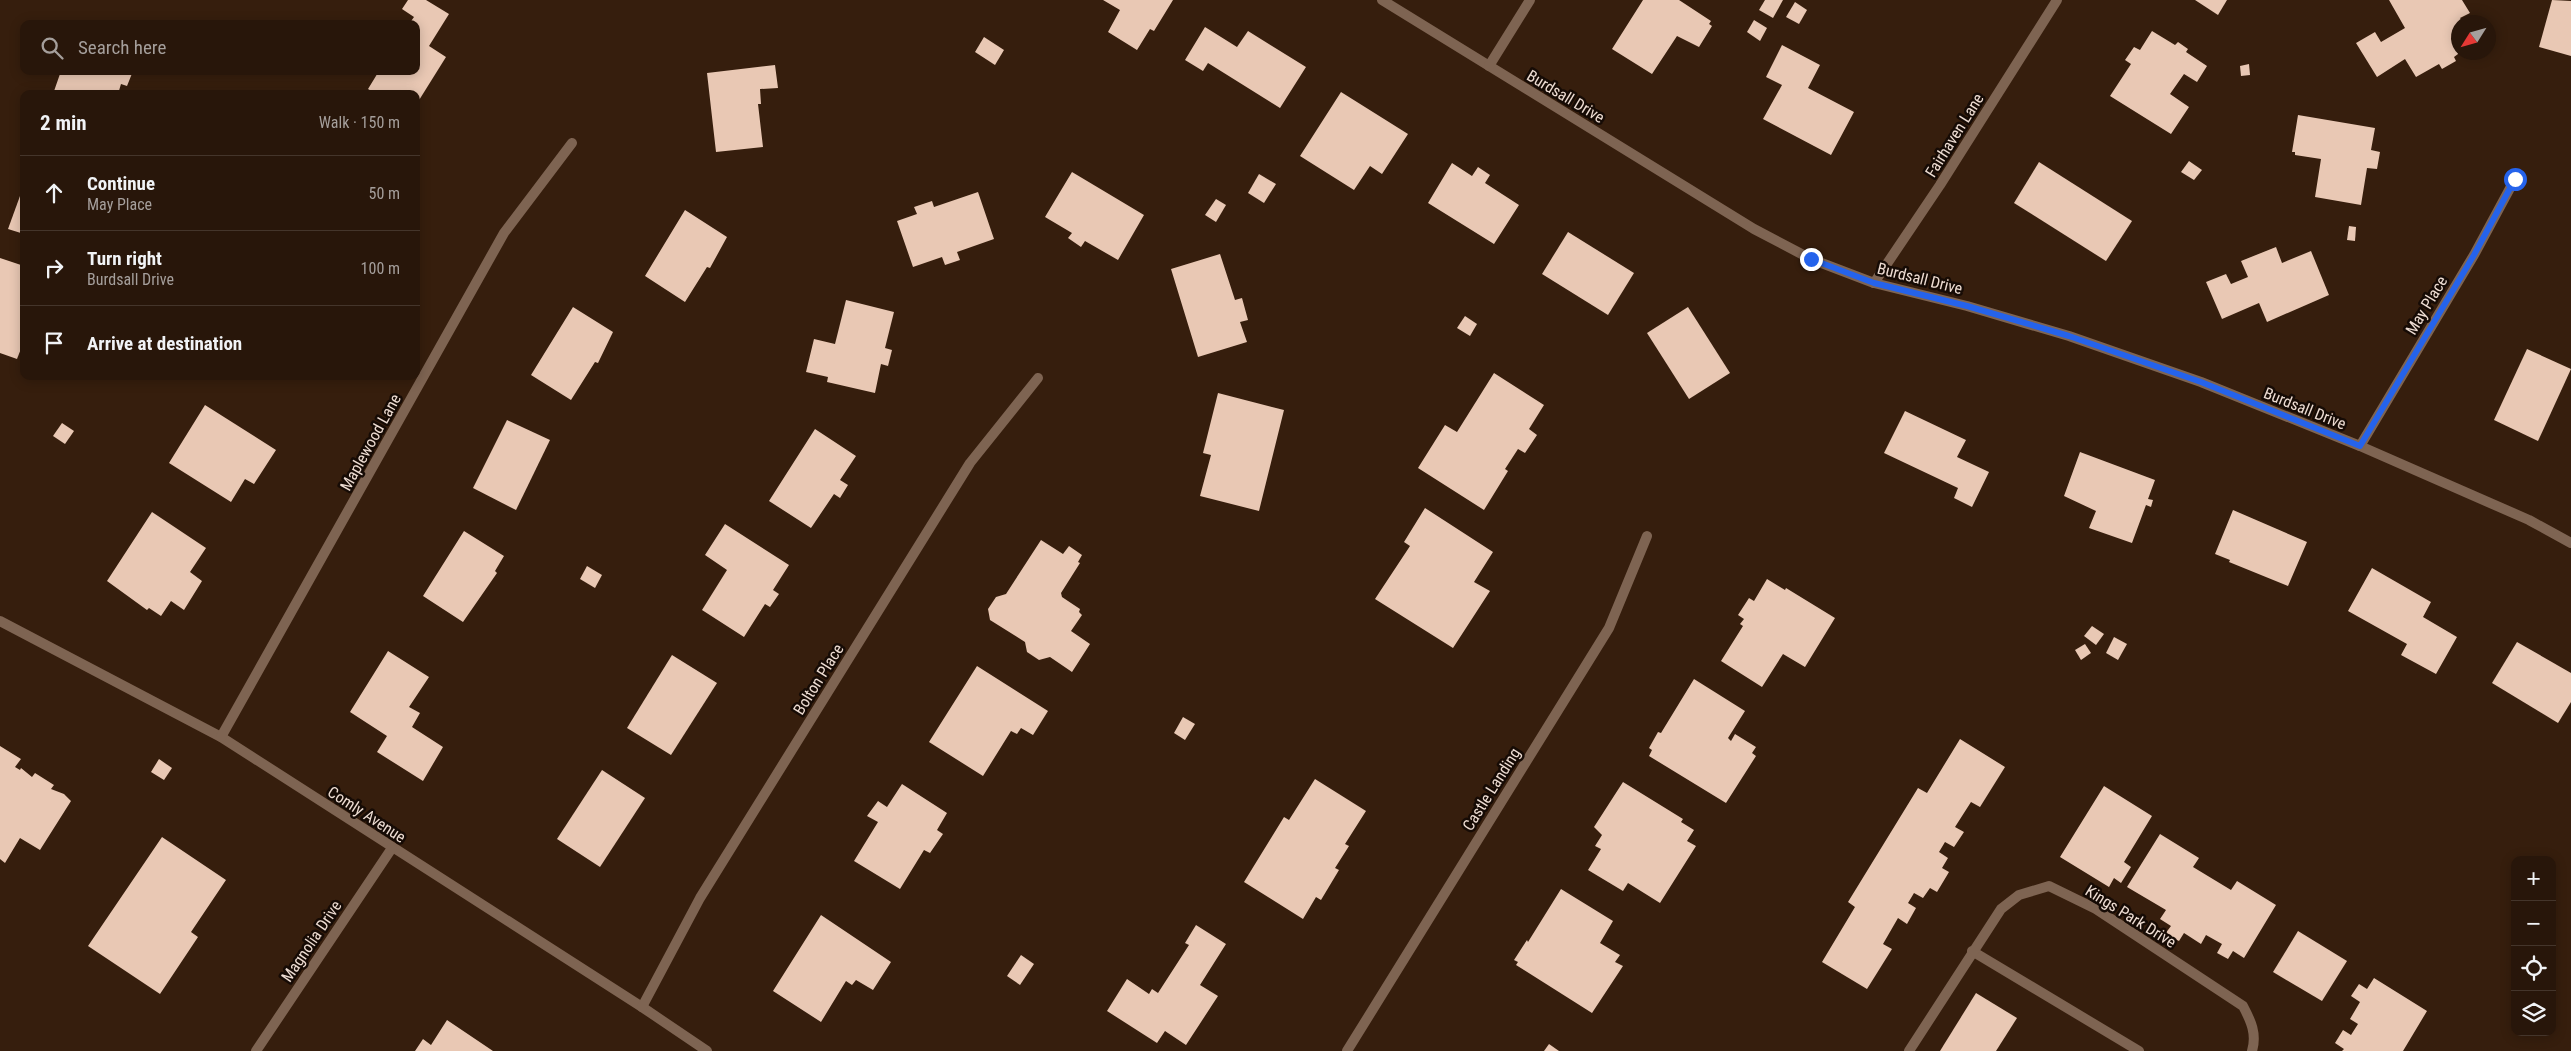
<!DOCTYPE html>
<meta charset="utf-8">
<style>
:root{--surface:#28160a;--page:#342318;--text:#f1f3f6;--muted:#a59f9c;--line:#44352b}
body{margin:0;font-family:"Roboto Condensed",sans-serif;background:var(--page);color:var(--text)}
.controls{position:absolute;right:15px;bottom:15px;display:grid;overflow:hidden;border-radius:10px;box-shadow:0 2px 12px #0003}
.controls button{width:45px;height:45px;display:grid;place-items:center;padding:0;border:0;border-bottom:1px solid var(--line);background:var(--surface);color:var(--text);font:25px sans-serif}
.compass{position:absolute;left:2451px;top:15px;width:45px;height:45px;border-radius:50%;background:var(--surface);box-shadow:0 2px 12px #0003;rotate:233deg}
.stop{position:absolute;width:15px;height:15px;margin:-11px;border:4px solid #2563eb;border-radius:50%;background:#fff}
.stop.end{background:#2563eb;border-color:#fff;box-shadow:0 1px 5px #0008}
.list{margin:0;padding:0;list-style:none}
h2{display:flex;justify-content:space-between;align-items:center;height:65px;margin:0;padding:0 20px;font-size:21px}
h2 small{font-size:16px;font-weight:400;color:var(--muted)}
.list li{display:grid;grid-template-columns:32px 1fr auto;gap:15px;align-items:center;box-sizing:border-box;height:75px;padding:0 20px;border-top:1px solid var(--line)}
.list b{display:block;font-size:19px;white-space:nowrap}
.list p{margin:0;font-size:16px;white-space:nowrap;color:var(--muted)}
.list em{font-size:16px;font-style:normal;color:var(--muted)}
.icon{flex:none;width:28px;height:28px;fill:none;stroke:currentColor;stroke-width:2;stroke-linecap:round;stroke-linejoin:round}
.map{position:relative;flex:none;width:2571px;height:1051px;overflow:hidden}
.search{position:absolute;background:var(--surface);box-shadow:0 2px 12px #0003;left:20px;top:20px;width:400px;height:55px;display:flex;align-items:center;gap:12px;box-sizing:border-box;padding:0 18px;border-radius:10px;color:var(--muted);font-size:19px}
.panel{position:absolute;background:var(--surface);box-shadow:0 2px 12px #0003;left:20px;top:90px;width:400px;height:290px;border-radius:10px}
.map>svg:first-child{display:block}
.building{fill:#e9c8b4}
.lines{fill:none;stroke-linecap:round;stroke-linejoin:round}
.street{stroke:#7e6452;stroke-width:10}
.route{stroke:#2563eb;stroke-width:6}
.labels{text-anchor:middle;stroke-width:5;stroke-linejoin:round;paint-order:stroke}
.street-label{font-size:16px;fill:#eeddd3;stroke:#160b05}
</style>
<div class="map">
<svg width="2571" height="1051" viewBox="0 0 2571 1051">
<rect width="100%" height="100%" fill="#361e0d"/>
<!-- building -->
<g class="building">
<path d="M 408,0 L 426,0 L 449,14 L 429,46 L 446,57 L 416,105 L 416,94 L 376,94 L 368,89 L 379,71 L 416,71 L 416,24 L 409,24 L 414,17 L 402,9 Z"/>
<path d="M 1103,0 L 1173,0 L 1154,31 L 1150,29 L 1137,50 L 1108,32 L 1120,10 Z"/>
<path d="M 1643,0 L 1679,0 L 1711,21 L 1709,24 L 1712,26 L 1699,47 L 1677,36 L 1652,74 L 1612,49 Z"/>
<path d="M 1765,0 L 1783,0 L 1773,18 L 1759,10 Z"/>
<path d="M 2195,0 L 2227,0 L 2218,15 Z"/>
<path d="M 2389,0 L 2462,0 L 2470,13 L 2460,18 L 2463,22 L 2458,22 L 2458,54 L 2454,57 L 2456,61 L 2442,69 L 2439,64 L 2416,77 L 2405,59 L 2377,77 L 2356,43 L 2375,32 L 2381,42 L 2405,28 Z"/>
<path d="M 2552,0 L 2571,1 L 2571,56 L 2539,47 Z"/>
<path d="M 1795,2 L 1807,10 L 1799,24 L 1786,17 Z"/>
<path d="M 1754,20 L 1767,28 L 1760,41 L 1747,32 Z"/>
<path d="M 1205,27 L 1237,47 L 1248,31 L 1306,67 L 1280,108 L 1208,63 L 1203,71 L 1185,60 Z"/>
<path d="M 2152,31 L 2175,45 L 2178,42 L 2188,49 L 2186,52 L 2207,66 L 2197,82 L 2184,74 L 2170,94 L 2189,107 L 2171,134 L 2110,96 L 2131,64 L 2125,60 L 2134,47 L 2140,50 Z"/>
<path d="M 984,37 L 1004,50 L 995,65 L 975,52 Z"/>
<path d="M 1782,45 L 1820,65 L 1808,88 L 1854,112 L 1831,155 L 1763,119 L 1782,85 L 1766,77 Z"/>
<path d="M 2249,64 L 2250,75 L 2241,76 L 2240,66 Z"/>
<path d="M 775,65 L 778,88 L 760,89 L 761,104 L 758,104 L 763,147 L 716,152 L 707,73 Z"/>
<path d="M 61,71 L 133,71 L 127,86 L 121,84 L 118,94 L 53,94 Z"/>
<path d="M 1341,92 L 1408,134 L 1382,174 L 1370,166 L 1354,190 L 1300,156 Z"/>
<path d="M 2298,115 L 2375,128 L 2371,150 L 2380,152 L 2377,169 L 2367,168 L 2361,205 L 2315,197 L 2321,159 L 2295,155 L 2295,152 L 2292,152 Z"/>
<path d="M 2189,161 L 2202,170 L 2194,180 L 2181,172 Z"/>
<path d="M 2039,162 L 2132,221 L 2106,261 L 2014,203 Z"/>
<path d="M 1452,163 L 1472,176 L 1478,167 L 1490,175 L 1485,183 L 1519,205 L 1494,244 L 1428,203 Z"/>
<path d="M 1072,172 L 1144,215 L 1118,260 L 1085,241 L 1081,247 L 1068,238 L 1072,233 L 1045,217 Z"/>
<path d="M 1259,174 L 1276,184 L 1264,203 L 1248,193 Z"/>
<path d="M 24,185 L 24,234 L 8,229 Z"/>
<path d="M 978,192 L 994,239 L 957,252 L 960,260 L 945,265 L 942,257 L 913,267 L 897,221 L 917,214 L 914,207 L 932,201 L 934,207 Z"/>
<path d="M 1216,199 L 1226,205 L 1216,222 L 1205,215 Z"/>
<path d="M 685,210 L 727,237 L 710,268 L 707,267 L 685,302 L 645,276 Z"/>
<path d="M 2349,226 L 2356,227 L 2355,241 L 2347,240 Z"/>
<path d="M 1568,232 L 1634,273 L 1608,315 L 1542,274 Z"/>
<path d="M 2276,247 L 2282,263 L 2311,251 L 2329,295 L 2267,322 L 2259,303 L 2222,319 L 2206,282 L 2226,274 L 2231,284 L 2248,277 L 2241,261 Z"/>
<path d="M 1220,254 L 1235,300 L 1242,298 L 1248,320 L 1240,322 L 1247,342 L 1198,357 L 1171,269 Z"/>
<path d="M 0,258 L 24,266 L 24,341 L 17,359 L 0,353 Z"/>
<path d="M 846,300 L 894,312 L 885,348 L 892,350 L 888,366 L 881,364 L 875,393 L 827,382 L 828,377 L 806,372 L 814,339 L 835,344 Z"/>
<path d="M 573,307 L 613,332 L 598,363 L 595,362 L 571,400 L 531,375 Z"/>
<path d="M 1688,307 L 1730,373 L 1689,399 L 1647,333 Z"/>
<path d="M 1465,316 L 1477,324 L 1470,336 L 1457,328 Z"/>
<path d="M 2527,349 L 2571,369 L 2538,441 L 2494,420 Z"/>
<path d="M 1494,373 L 1544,405 L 1529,429 L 1537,435 L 1525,453 L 1518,449 L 1505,469 L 1508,471 L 1484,510 L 1418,468 L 1445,425 L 1457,432 Z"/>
<path d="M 1218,393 L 1284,410 L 1259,511 L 1200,496 L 1211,455 L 1203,453 Z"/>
<path d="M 205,405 L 276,450 L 254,484 L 245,479 L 231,502 L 169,463 Z"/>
<path d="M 1905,411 L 1966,440 L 1957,457 L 1989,472 L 1972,507 L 1954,498 L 1958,488 L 1884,453 Z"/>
<path d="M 507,420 L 550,440 L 516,510 L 473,488 Z"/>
<path d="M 62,423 L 74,431 L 65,444 L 53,436 Z"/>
<path d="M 815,429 L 856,456 L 840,480 L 848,485 L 840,498 L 834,494 L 811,528 L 769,501 Z"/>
<path d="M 2080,452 L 2155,480 L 2148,499 L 2153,500 L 2151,507 L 2146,505 L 2132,543 L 2089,528 L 2096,511 L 2064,496 Z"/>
<path d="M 1425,508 L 1493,552 L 1474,582 L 1490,591 L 1453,648 L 1375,599 L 1410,546 L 1404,542 Z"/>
<path d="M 2233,510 L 2307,542 L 2288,586 L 2229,562 L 2230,560 L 2215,554 Z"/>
<path d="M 152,512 L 206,548 L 190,572 L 202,581 L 184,610 L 171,601 L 161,616 L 149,608 L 147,610 L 107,581 Z"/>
<path d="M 725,524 L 789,565 L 773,590 L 779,594 L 770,607 L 765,604 L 744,637 L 702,610 L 727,570 L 705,555 Z"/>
<path d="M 464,531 L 504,556 L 495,571 L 497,573 L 463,622 L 423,596 Z"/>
<path d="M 1041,540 L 1063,554 L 1069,546 L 1082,555 L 1078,562 L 1080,563 L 1061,593 L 1062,597 L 1080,609 L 1079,612 L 1082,615 L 1071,631 L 1090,644 L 1072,672 L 1050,657 L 1039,660 L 1027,652 L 1025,642 L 990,620 L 988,609 L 996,597 L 1006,594 Z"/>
<path d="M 587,566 L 602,575 L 595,588 L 580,579 Z"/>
<path d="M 2372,568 L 2431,602 L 2423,617 L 2457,637 L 2436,674 L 2401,655 L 2407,644 L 2348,611 Z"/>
<path d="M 1767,579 L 1785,590 L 1786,588 L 1835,618 L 1805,667 L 1783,654 L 1762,687 L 1721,661 L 1743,626 L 1740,624 L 1744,619 L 1738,615 L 1749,598 L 1754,601 Z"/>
<path d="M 2092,626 L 2104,634 L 2096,645 L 2084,636 Z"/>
<path d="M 2114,637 L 2127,644 L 2118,660 L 2106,653 Z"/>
<path d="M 2517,642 L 2571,673 L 2571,702 L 2558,723 L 2492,683 Z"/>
<path d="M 2085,644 L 2091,653 L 2081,660 L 2075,650 Z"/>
<path d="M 388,651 L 429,677 L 409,707 L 420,713 L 412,727 L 443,747 L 423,781 L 377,752 L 387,736 L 350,712 Z"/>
<path d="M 672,655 L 717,683 L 671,755 L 627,728 Z"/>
<path d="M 977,666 L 1048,711 L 1033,735 L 1021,728 L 1017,734 L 1011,731 L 983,776 L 929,742 Z"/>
<path d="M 1694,679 L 1745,711 L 1728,738 L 1731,741 L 1735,734 L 1756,747 L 1752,753 L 1756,756 L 1726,803 L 1649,756 L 1652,750 L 1649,748 L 1658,732 L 1661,733 Z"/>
<path d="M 1183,717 L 1195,724 L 1185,740 L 1174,733 Z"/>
<path d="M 1960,739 L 2005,767 L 1980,807 L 1971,802 L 1955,827 L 1964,832 L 1954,847 L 1945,842 L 1939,852 L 1948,858 L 1942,868 L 1949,872 L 1937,892 L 1930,888 L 1923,898 L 1914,893 L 1908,903 L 1916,908 L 1907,924 L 1898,918 L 1883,944 L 1892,949 L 1867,989 L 1822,962 L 1855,907 L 1848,902 L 1918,788 L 1927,793 Z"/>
<path d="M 0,746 L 21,759 L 15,767 L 20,770 L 21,768 L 32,777 L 35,773 L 54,785 L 51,789 L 64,794 L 71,801 L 40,850 L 20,838 L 5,863 L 0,859 Z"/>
<path d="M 159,759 L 172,768 L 164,780 L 151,772 Z"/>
<path d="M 602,770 L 645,798 L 600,867 L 557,839 Z"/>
<path d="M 1315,779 L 1366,811 L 1345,844 L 1349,846 L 1335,868 L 1339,870 L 1321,900 L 1316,897 L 1303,919 L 1244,882 L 1284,817 L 1289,820 Z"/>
<path d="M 1623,782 L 1683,819 L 1681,822 L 1694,830 L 1687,841 L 1696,846 L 1660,903 L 1628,883 L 1623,891 L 1588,870 L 1601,849 L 1595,846 L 1602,835 L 1594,827 Z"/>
<path d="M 902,784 L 947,813 L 937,830 L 943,834 L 930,853 L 924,850 L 900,889 L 854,861 L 878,822 L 867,816 L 878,801 L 887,807 Z"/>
<path d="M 2104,786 L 2152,816 L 2124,862 L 2131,867 L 2121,883 L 2114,878 L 2109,887 L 2060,857 Z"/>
<path d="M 2160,834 L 2199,858 L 2193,867 L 2231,890 L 2237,881 L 2276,905 L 2244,958 L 2233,951 L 2228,959 L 2217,953 L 2222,944 L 2206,935 L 2201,944 L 2184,933 L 2179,941 L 2165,934 L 2171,926 L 2160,919 L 2166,910 L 2127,887 Z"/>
<path d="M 162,837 L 226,880 L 191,932 L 198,937 L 160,994 L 88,946 Z"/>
<path d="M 1561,889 L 1613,921 L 1600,943 L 1620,955 L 1615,962 L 1623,966 L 1592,1013 L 1516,965 L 1518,962 L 1514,960 L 1527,940 L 1528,942 Z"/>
<path d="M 821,915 L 891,962 L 873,990 L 856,980 L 852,985 L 846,981 L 821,1022 L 773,991 Z"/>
<path d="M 1196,925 L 1226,944 L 1200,985 L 1218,996 L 1186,1045 L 1165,1031 L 1157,1043 L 1107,1011 L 1127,979 L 1149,994 L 1152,989 L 1158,993 L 1189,945 L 1185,943 Z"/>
<path d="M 2298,931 L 2347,961 L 2322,1001 L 2273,972 Z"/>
<path d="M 1021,955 L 1034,964 L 1020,985 L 1007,976 Z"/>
<path d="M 2374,978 L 2427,1011 L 2403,1051 L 2342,1051 L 2344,1049 L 2335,1043 L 2343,1030 L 2351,1035 L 2358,1024 L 2350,1019 L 2360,1002 L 2351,996 L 2359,984 L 2367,989 Z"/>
<path d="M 1976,993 L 2017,1018 L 1996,1051 L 1940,1051 Z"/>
<path d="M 447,1020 L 493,1051 L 415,1051 L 423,1039 L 431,1045 Z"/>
<path d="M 1549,1044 L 1559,1051 L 1544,1051 Z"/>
</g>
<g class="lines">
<!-- street -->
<g class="street">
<path d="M 1382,0 L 1754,229 L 1811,259 L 1874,283 L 1967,306 L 2069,336 L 2201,382 L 2360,446 L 2529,520 L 2571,543"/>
<path d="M 1489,66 L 1530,0"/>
<path d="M 1874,283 L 1940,185 L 2057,0"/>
<path d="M 2360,446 L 2474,255 L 2515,179"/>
<path d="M 0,621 L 221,737 L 642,1007 L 707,1051"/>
<path d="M 221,737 L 504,233 L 572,143"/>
<path d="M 1972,951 L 2139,1051"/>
<path d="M 642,1007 L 700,898 L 970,463 L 1038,378"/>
<path d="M 256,1051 L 392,848"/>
<path d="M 1347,1051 L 1609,628 L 1647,536"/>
<path d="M 1909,1051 L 2001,909 L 2019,895 L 2049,886 L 2096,909 L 2243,1006 C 2251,1021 2257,1034 2252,1051"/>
</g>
</g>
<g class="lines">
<!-- route -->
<path class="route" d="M 1811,259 L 1874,283 L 1967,306 L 2069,336 L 2201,382 L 2360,446 L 2474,255 L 2515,179"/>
</g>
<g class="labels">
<!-- street labels -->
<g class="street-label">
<text transform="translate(1566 96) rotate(31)" y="6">Burdsall Drive</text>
<text transform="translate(1954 135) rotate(-58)" y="6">Fairhaven Lane</text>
<text transform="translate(1920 278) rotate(14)" y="6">Burdsall Drive</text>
<text transform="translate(2426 305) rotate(-59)" y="6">May Place</text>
<text transform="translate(2305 408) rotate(22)" y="6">Burdsall Drive</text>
<text transform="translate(370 442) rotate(-61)" y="6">Maplewood Lane</text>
<text transform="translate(818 679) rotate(-58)" y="6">Bolton Place</text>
<text transform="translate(1491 789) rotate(-58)" y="6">Castle Landing</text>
<text transform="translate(367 814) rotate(33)" y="6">Comly Avenue</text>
<text transform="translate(2131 916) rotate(32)" y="6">Kings Park Drive</text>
<text transform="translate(311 941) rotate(-56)" y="6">Magnolia Drive</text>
</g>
</g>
</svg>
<div class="controls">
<button>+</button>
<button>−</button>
<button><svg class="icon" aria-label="locate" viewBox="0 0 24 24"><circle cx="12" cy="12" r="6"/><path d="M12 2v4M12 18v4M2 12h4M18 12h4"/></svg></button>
<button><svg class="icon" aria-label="layers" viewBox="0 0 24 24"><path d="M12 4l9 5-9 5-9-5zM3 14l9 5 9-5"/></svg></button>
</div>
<svg class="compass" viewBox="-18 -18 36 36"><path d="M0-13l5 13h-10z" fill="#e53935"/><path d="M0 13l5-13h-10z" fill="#a59f9c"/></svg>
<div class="stop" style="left:2515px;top:179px"></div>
<div class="stop end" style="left:1811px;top:259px"></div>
<div class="search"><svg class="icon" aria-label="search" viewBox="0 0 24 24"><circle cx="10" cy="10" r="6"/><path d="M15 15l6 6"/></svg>Search here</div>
<section class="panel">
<h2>2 min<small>Walk · 150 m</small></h2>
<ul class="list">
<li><svg class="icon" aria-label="ahead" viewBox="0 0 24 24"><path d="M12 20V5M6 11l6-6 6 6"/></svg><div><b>Continue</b><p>May Place</p></div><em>50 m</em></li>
<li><svg class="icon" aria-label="right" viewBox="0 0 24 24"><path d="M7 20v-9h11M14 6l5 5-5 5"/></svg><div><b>Turn right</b><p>Burdsall Drive</p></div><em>100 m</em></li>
<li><svg class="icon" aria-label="arrive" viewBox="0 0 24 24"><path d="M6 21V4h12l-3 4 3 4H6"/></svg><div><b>Arrive at destination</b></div></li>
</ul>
</section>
</div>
